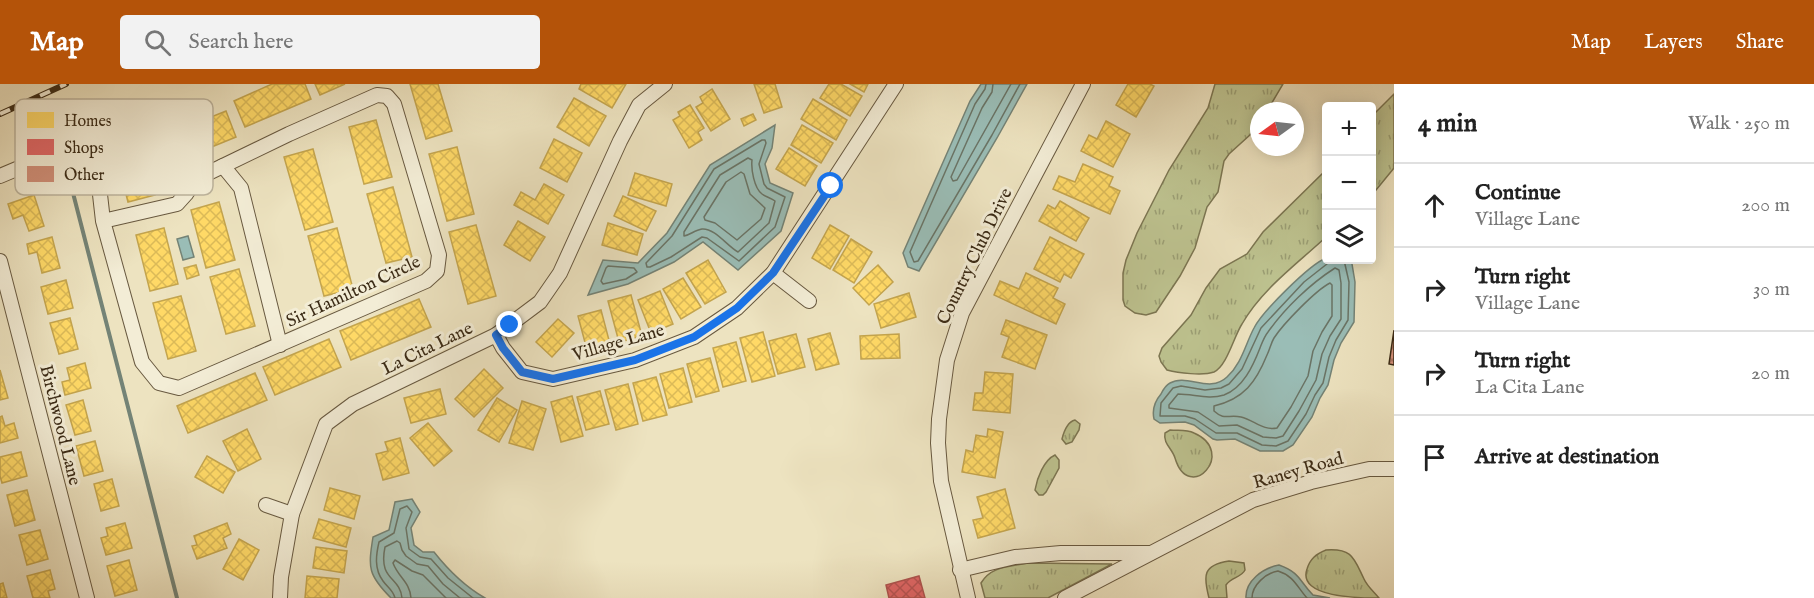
<!DOCTYPE html>
<meta charset="utf-8">
<style>
:root{--surface:#fff;--page:#f2f2f2;--text:#222;--muted:#767676;--line:#e0e0e0;--accent:#b45309}
body{margin:0;font-family:"IM FELL English",serif;background:var(--page);color:var(--text)}
.controls{position:absolute;right:18px;top:18px;display:grid;overflow:hidden;border-radius:6px;box-shadow:0 3px 15px #0003}
.controls button{width:54px;height:54px;display:grid;place-items:center;padding:0;border:0;border-bottom:2px solid var(--line);background:var(--surface);color:var(--text);font:30px sans-serif}
.compass{position:absolute;left:1250px;top:18px;width:54px;height:54px;border-radius:50%;background:var(--surface);box-shadow:0 3px 15px #0003;rotate:255deg}
.stop{position:absolute;width:18px;height:18px;margin:-14px;border:4px solid #1a73e8;border-radius:50%;background:#fff}
.stop.end{background:#1a73e8;border-color:#fff;box-shadow:0 2px 6px #0008}
.list{margin:0;padding:0;list-style:none}
h2{display:flex;justify-content:space-between;align-items:center;height:78px;margin:0;padding:0 24px;font-size:26px}
h2 small{font-size:20px;font-weight:400;color:var(--muted)}
.list li{display:grid;grid-template-columns:39px 1fr auto;gap:18px;align-items:center;box-sizing:border-box;height:84px;padding:0 24px;border-top:2px solid var(--line)}
.list b{display:block;font-size:22px;white-space:nowrap}
.list p{margin:0;font-size:20px;white-space:nowrap;color:var(--muted)}
.list em{font-size:20px;font-style:normal;color:var(--muted)}
.icon{flex:none;width:33px;height:33px;fill:none;stroke:currentColor;stroke-width:2;stroke-linecap:round;stroke-linejoin:round}
.map{position:relative;flex:none;width:1394px;height:514px;overflow:hidden}
header{display:flex;align-items:center;gap:36px;box-sizing:border-box;height:84px;padding:0 30px;background:var(--accent);color:#fff}
header strong{font-size:28px}
nav{display:flex;gap:33px;margin-inline-start:auto;font-size:21px}
.search{width:420px;height:54px;background:var(--page);display:flex;align-items:center;gap:15px;box-sizing:border-box;padding:0 21px;border-radius:6px;color:var(--muted);font-size:22px}
main{display:flex}
aside{flex:1;background:var(--surface)}
.map>svg:first-child{display:block}
.grass{fill:url(#grass-tufts);stroke:#7c7652;stroke-width:1.5}
.water{fill:#9abdb6;stroke:#748376;stroke-width:1.5}
.homes{fill:url(#homes-cross-hatch);stroke:#c4a54e;stroke-width:1.5}
.shops{fill:url(#shops-cross-hatch);stroke:#ae544e;stroke-width:1.5}
.lines{fill:none;stroke-linecap:round;stroke-linejoin:round}
.shore{stroke:#6a7466;stroke-width:1.5}
.stream{stroke:#748376;stroke-width:4}
.building{fill:url(#building-cross-hatch);stroke:#3b2b16;stroke-width:1.5}
.minor-casing{stroke:#685940;stroke-width:16}
.minor{stroke:#f3edd6;stroke-width:14}
.rail-casing{stroke:#3b2b16;stroke-width:6}
.rail{stroke:#f3edd6;stroke-width:4;stroke-dasharray:11;stroke-linecap:butt}
.route{stroke:#1a73e8;stroke-width:8}
.labels{text-anchor:middle;stroke-width:6;stroke-linejoin:round;paint-order:stroke}
.street-label{font-size:18px;fill:#3b2b16;stroke:#f3edd6}
.key{fill:#f3edd6;stroke:#bcb39c;stroke-width:1.5}
.key-label{font-size:16px;fill:#3b2b16}
</style>
<header>
<strong>Map</strong>
<div class="search"><svg class="icon" aria-label="search" viewBox="0 0 24 24"><circle cx="10" cy="10" r="6"/><path d="M15 15l6 6"/></svg>Search here</div>
<nav><a>Map</a><a>Layers</a><a>Share</a></nav>
</header>
<main>
<div class="map">
<svg width="1394" height="514" viewBox="0 0 1394 514">
<defs>
<pattern id="grass-tufts" width="24" height="20" patternUnits="userSpaceOnUse" patternTransform="scale(1.5)"><rect width="24" height="20" fill="#bdc28f"/><path d="M3 7l-1-3M5 7V3M7 7l1-3M15 17l-1-3M17 17v-4M19 17l1-3" fill="none" stroke="#9b9e74"/></pattern>
<pattern id="homes-cross-hatch" width="8" height="8" patternUnits="userSpaceOnUse" patternTransform="scale(1.5)"><rect width="8" height="8" fill="#ffd966"/><path d="M0 0l8 8M0 8l8-8" fill="none" stroke="#dbba58"/></pattern>
<pattern id="shops-cross-hatch" width="8" height="8" patternUnits="userSpaceOnUse" patternTransform="scale(1.5)"><rect width="8" height="8" fill="#e06666"/><path d="M0 0l8 8M0 8l8-8" fill="none" stroke="#b75453"/></pattern>
<pattern id="building-cross-hatch" width="8" height="8" patternUnits="userSpaceOnUse" patternTransform="scale(1.5)"><rect width="8" height="8" fill="#d18f79"/><path d="M0 0l8 8M0 8l8-8" fill="none" stroke="#ab7562"/></pattern>
</defs>
<rect width="100%" height="100%" fill="#ede3c0"/>
<filter id="stains"><feTurbulence type="fractalNoise" baseFrequency=".00333" numOctaves="4"/><feColorMatrix values="0 0 0 0 .2 0 0 0 0 .09 0 0 0 0 .02 0 0 0 .5 -.17"/></filter>
<radialGradient id="worn" r=".72"><stop offset=".6" stop-color="#630" stop-opacity="0"/><stop offset="1" stop-color="#630" stop-opacity=".3"/></radialGradient>
<!-- grass -->
<g class="grass">
<path d="M 1215,0 L 1283,0 L 1267,27 L 1259,27 L 1259,39 L 1251,50 L 1229,70 L 1224,77 L 1218,108 L 1207,123 L 1195,164 L 1180,192 L 1156,228 L 1146,231 L 1135,229 L 1125,222 L 1123,216 L 1123,189 L 1126,176 L 1137,149 L 1169,86 L 1208,24 Z"/>
<path d="M 1394,10 L 1394,84 L 1372,111 L 1372,32 Z"/>
<path d="M 1326,86 L 1326,153 C 1297,180 1262,205 1242,240 C 1234,252 1227,282 1214,288 C 1203,292 1178,289 1167,286 L 1161,278 L 1159,272 L 1162,264 L 1191,231 L 1206,204 L 1220,185 L 1247,170 L 1263,148 Z"/>
<path d="M 1075,336 L 1080,340 L 1079,346 L 1072,358 L 1066,360 L 1062,355 C 1064,347 1067,338 1075,336 Z"/>
<path d="M 1170,346 C 1178,347 1186,345 1194,349 C 1238,368 1189,421 1175,374 C 1172,364 1163,360 1165,349 Z"/>
<path d="M 1055,371 L 1059,376 L 1059,384 L 1046,408 L 1043,411 L 1039,411 L 1035,406 C 1037,394 1044,376 1055,371 Z"/>
<path d="M 1326,466 C 1353,464 1354,475 1364,495 C 1367,502 1374,508 1379,514 C 1360,514 1297,514 1307,485 C 1310,475 1316,470 1326,466 Z"/>
<path d="M 1229,477 L 1244,479 L 1245,486 C 1241,494 1231,493 1226,501 L 1227,514 L 1209,514 C 1203,491 1203,481 1229,477 Z"/>
<path d="M 1027,479 L 1112,480 L 1048,514 L 985,514 L 981,499 C 991,482 1009,483 1027,479 Z"/>
</g>
<!-- water -->
<g class="water">
<path d="M 981,0 L 1027,0 L 997,54 L 919,187 L 908,183 L 903,169 L 970,17 Z"/>
<path d="M 775,41 L 772,64 L 765,80 L 770,99 L 793,109 L 781,147 L 738,186 L 703,158 L 674,178 L 628,200 L 588,211 L 603,176 L 638,179 L 667,149 L 710,81 Z"/>
<path d="M 188,152 L 194,173 L 183,176 L 177,155 Z"/>
<path d="M 1326,174 L 1326,176 L 1349,176 L 1352,180 L 1355,198 L 1354,238 L 1341,259 L 1334,276 L 1328,301 L 1320,314 L 1312,333 L 1293,361 L 1283,367 L 1260,367 L 1235,355 L 1217,356 L 1213,355 L 1194,341 L 1185,338 L 1160,339 L 1154,335 C 1152,326 1155,317 1161,310 C 1163,306 1166,301 1170,299 C 1187,289 1209,310 1227,293 C 1242,279 1245,261 1254,244 C 1262,228 1309,181 1326,174 Z"/>
<path d="M 412,415 L 420,428 L 411,444 L 414,461 L 423,468 L 434,468 C 449,487 464,502 485,514 L 391,514 C 368,491 368,484 373,453 L 389,446 L 395,418 Z"/>
<path d="M 1279,481 C 1301,489 1299,497 1313,511 L 1330,514 L 1246,514 C 1245,497 1263,484 1279,481 Z"/>
</g>
<!-- homes -->
<g class="homes">
<path d="M 272,0 L 305,0 L 311,15 L 245,43 L 234,17 Z"/>
<path d="M 315,0 L 345,0 L 320,11 Z"/>
<path d="M 410,0 L 438,0 L 452,47 L 426,55 Z"/>
<path d="M 581,0 L 626,0 L 612,24 L 579,5 Z"/>
<path d="M 754,0 L 775,0 L 782,23 L 764,29 Z"/>
<path d="M 829,0 L 841,0 L 862,12 L 850,32 L 820,14 Z"/>
<path d="M 850,0 L 868,0 L 864,8 Z"/>
<path d="M 1128,0 L 1150,0 L 1154,2 L 1136,33 L 1116,21 Z"/>
<path d="M 712,5 L 730,35 L 711,47 L 696,23 L 703,19 L 700,13 Z"/>
<path d="M 574,14 L 606,32 L 589,62 L 557,43 Z"/>
<path d="M 813,15 L 847,36 L 836,56 L 801,35 Z"/>
<path d="M 690,21 L 704,44 L 698,48 L 702,56 L 689,64 L 673,36 L 680,32 L 678,28 Z"/>
<path d="M 226,27 L 236,53 L 170,80 L 159,54 Z"/>
<path d="M 753,30 L 756,36 L 744,42 L 741,35 Z"/>
<path d="M 376,36 L 392,93 L 364,100 L 349,43 Z"/>
<path d="M 1106,37 L 1130,50 L 1113,83 L 1081,67 L 1089,51 L 1097,55 Z"/>
<path d="M 802,41 L 833,59 L 821,79 L 791,61 Z"/>
<path d="M 554,55 L 582,69 L 567,98 L 540,84 Z"/>
<path d="M 457,63 L 474,130 L 447,137 L 429,70 Z"/>
<path d="M 789,64 L 817,82 L 805,102 L 776,85 Z"/>
<path d="M 313,65 L 333,138 L 305,146 L 284,73 Z"/>
<path d="M 145,72 L 155,111 L 128,118 L 118,79 Z"/>
<path d="M 1083,80 L 1113,93 L 1109,102 L 1120,107 L 1110,130 L 1053,105 L 1059,92 L 1075,98 Z"/>
<path d="M 635,89 L 672,100 L 666,122 L 628,111 Z"/>
<path d="M 544,100 L 564,111 L 548,140 L 514,121 L 521,108 L 535,116 Z"/>
<path d="M 393,103 L 412,173 L 386,179 L 367,110 Z"/>
<path d="M 34,111 L 44,142 L 29,147 L 23,131 L 13,135 L 8,120 Z"/>
<path d="M 623,112 L 656,127 L 646,147 L 614,132 Z"/>
<path d="M 1060,117 L 1089,134 L 1076,157 L 1039,137 L 1048,121 L 1055,125 Z"/>
<path d="M 219,118 L 235,176 L 206,184 L 191,126 Z"/>
<path d="M 518,137 L 545,153 L 530,177 L 504,161 Z"/>
<path d="M 608,139 L 643,150 L 637,171 L 602,161 Z"/>
<path d="M 476,141 L 496,212 L 468,220 L 449,148 Z"/>
<path d="M 830,141 L 849,152 L 830,185 L 812,174 Z"/>
<path d="M 164,144 L 178,200 L 150,207 L 136,151 Z"/>
<path d="M 337,144 L 353,205 L 324,212 L 308,152 Z"/>
<path d="M 52,153 L 60,184 L 42,189 L 37,168 L 29,170 L 27,160 Z"/>
<path d="M 1050,153 L 1084,170 L 1071,194 L 1064,190 L 1060,198 L 1034,185 Z"/>
<path d="M 851,155 L 872,168 L 854,199 L 833,186 Z"/>
<path d="M 708,176 L 726,208 L 705,220 L 686,189 Z"/>
<path d="M 196,181 L 199,191 L 187,195 L 184,184 Z"/>
<path d="M 878,181 L 893,198 L 869,221 L 853,204 Z"/>
<path d="M 239,185 L 255,242 L 226,250 L 210,193 Z"/>
<path d="M 1026,189 L 1058,204 L 1053,214 L 1065,220 L 1056,240 L 994,211 L 1000,197 L 1019,205 Z"/>
<path d="M 683,194 L 701,223 L 681,235 L 663,205 Z"/>
<path d="M 66,196 L 73,224 L 48,230 L 41,203 Z"/>
<path d="M 660,207 L 673,240 L 651,249 L 638,216 Z"/>
<path d="M 909,209 L 916,233 L 881,244 L 874,220 Z"/>
<path d="M 631,211 L 642,252 L 619,258 L 608,217 Z"/>
<path d="M 181,212 L 196,267 L 168,275 L 153,219 Z"/>
<path d="M 419,215 L 431,243 L 351,276 L 340,247 Z"/>
<path d="M 601,226 L 610,260 L 587,266 L 578,232 Z"/>
<path d="M 70,234 L 78,265 L 59,270 L 50,239 Z"/>
<path d="M 558,235 L 574,249 L 552,273 L 536,258 Z"/>
<path d="M 1006,236 L 1047,251 L 1035,285 L 1002,273 L 1009,253 L 1001,250 Z"/>
<path d="M 763,248 L 775,292 L 752,298 L 740,254 Z"/>
<path d="M 830,249 L 839,280 L 816,286 L 808,255 Z"/>
<path d="M 796,250 L 805,283 L 778,290 L 769,257 Z"/>
<path d="M 899,250 L 900,274 L 861,275 L 860,252 Z"/>
<path d="M 329,255 L 341,283 L 275,311 L 263,283 Z"/>
<path d="M 736,258 L 746,297 L 723,303 L 713,264 Z"/>
<path d="M 710,274 L 719,307 L 696,313 L 687,280 Z"/>
<path d="M 85,279 L 91,304 L 65,311 L 62,298 L 70,296 L 67,284 Z"/>
<path d="M 683,284 L 692,318 L 669,324 L 660,290 Z"/>
<path d="M 484,285 L 503,304 L 474,333 L 455,315 Z"/>
<path d="M 0,286 L 8,314 L 0,316 Z"/>
<path d="M 985,288 L 1013,290 L 1010,329 L 973,326 L 975,309 L 983,309 Z"/>
<path d="M 255,289 L 267,316 L 188,349 L 177,322 Z"/>
<path d="M 656,293 L 667,331 L 643,337 L 633,299 Z"/>
<path d="M 628,300 L 638,340 L 616,346 L 605,306 Z"/>
<path d="M 440,305 L 446,330 L 411,339 L 404,314 Z"/>
<path d="M 600,307 L 609,340 L 586,346 L 577,313 Z"/>
<path d="M 572,312 L 583,352 L 561,358 L 551,318 Z"/>
<path d="M 497,314 L 517,326 L 499,358 L 478,346 Z"/>
<path d="M 83,316 L 91,347 L 75,351 L 66,321 Z"/>
<path d="M 522,317 L 546,325 L 533,366 L 509,359 Z"/>
<path d="M 2,332 L 5,342 L 14,339 L 18,354 L 0,359 L 0,333 Z"/>
<path d="M 428,339 L 452,367 L 434,382 L 410,354 Z"/>
<path d="M 247,345 L 261,375 L 238,387 L 223,357 Z"/>
<path d="M 988,345 L 1003,348 L 995,394 L 962,388 L 966,366 L 973,368 L 976,351 L 987,353 Z"/>
<path d="M 400,354 L 409,389 L 383,396 L 376,370 L 388,367 L 385,358 Z"/>
<path d="M 95,357 L 103,387 L 84,392 L 76,362 Z"/>
<path d="M 21,368 L 27,392 L 2,399 L 0,392 L 0,373 Z"/>
<path d="M 207,372 L 235,388 L 223,409 L 195,393 Z"/>
<path d="M 112,395 L 119,422 L 101,427 L 94,400 Z"/>
<path d="M 330,404 L 360,412 L 354,435 L 324,426 Z"/>
<path d="M 1005,405 L 1015,444 L 978,454 L 973,436 L 983,434 L 977,413 Z"/>
<path d="M 27,406 L 35,436 L 15,442 L 7,411 Z"/>
<path d="M 319,435 L 351,444 L 346,463 L 313,454 Z"/>
<path d="M 125,439 L 132,464 L 106,471 L 101,454 L 108,452 L 106,444 Z"/>
<path d="M 227,439 L 231,450 L 223,454 L 227,464 L 197,475 L 192,462 L 197,461 L 194,452 Z"/>
<path d="M 40,446 L 48,475 L 27,481 L 19,451 Z"/>
<path d="M 239,455 L 259,466 L 243,496 L 223,485 Z"/>
<path d="M 316,463 L 347,467 L 344,489 L 313,484 Z"/>
<path d="M 129,476 L 137,506 L 115,512 L 107,482 Z"/>
<path d="M 50,486 L 55,505 L 48,507 L 50,514 L 33,514 L 27,492 Z"/>
<path d="M 307,492 L 339,495 L 337,514 L 305,514 Z"/>
<path d="M 3,499 L 7,514 L 0,514 L 0,500 Z"/>
</g>
<!-- shops -->
<path class="shops" d="M 919,492 L 925,514 L 889,514 L 886,501 Z"/>
<g class="lines">
<!-- shore -->
<g class="shore">
<path d="M 986,0 L 985,5 L 975,20 L 910,168 L 914,178 L 918,177 L 992,51 L 1020,0"/>
<path d="M 993,0 L 992,8 L 982,24 L 951,93 L 953,97 L 957,96 L 1011,0"/>
<path d="M 762,56 L 765,56 L 766,59 L 759,80 L 764,100 L 767,104 L 785,113 L 775,143 L 739,177 L 707,154 L 702,153 L 671,173 L 650,183 L 647,183 L 646,179 L 672,152 L 714,85 Z"/>
<path d="M 748,74 L 752,76 C 751,85 754,104 762,110 C 766,113 771,114 775,117 L 769,139 L 738,168 C 727,162 715,144 702,145 C 695,146 690,151 684,152 L 684,148 L 720,91 Z"/>
<path d="M 741,88 L 744,90 L 750,110 L 765,124 L 761,135 L 737,156 L 715,139 L 705,136 L 704,133 L 726,98 Z"/>
<path d="M 1332,176 L 1304,198 L 1261,244 L 1242,285 L 1229,300 L 1221,304 L 1205,306 L 1181,302 L 1173,304 L 1161,319 L 1160,332 L 1185,332 L 1195,335 L 1216,349 L 1237,349 L 1262,361 L 1276,362 L 1288,357 L 1306,330 L 1315,311 L 1323,299 L 1329,273 L 1336,256 L 1348,236 L 1349,198 L 1344,176"/>
<path d="M 608,182 L 634,184 L 637,188 L 626,195 L 603,200 L 601,197 L 606,184 Z"/>
<path d="M 1335,184 L 1339,186 L 1341,199 L 1341,235 L 1330,252 L 1322,270 L 1316,296 L 1299,327 L 1283,352 L 1276,354 L 1263,353 L 1237,341 L 1219,342 L 1198,328 L 1169,324 L 1169,321 L 1178,310 C 1194,310 1208,316 1224,311 C 1243,304 1253,282 1260,264 C 1262,259 1264,253 1268,248 C 1285,224 1310,200 1335,184 Z"/>
<path d="M 1330,199 L 1332,201 L 1332,232 L 1322,248 L 1313,267 L 1308,292 L 1291,323 L 1277,344 C 1263,347 1254,336 1241,333 C 1228,330 1225,337 1214,327 L 1214,322 C 1244,315 1256,298 1267,271 C 1270,265 1271,259 1274,254 C 1283,240 1316,206 1330,199 Z"/>
<path d="M 395,514 C 393,506 388,504 383,497 C 374,485 376,471 379,458 L 394,449 L 400,425 L 407,422 L 412,428 L 406,444 L 409,465 L 420,473 L 431,475 L 448,494 L 473,514"/>
<path d="M 402,514 C 400,492 378,497 385,463 L 397,457 L 400,459 L 402,466 L 406,472 L 417,480 L 428,482 L 443,500 L 460,514"/>
<path d="M 411,514 C 410,498 398,493 393,479 L 395,476 L 412,487 L 423,491 L 446,514"/>
<path d="M 1252,514 C 1252,501 1266,489 1278,487 C 1294,492 1297,503 1307,514"/>
</g>
<!-- stream -->
<path class="stream" d="M 73,109 L 177,514"/>
</g>
<!-- building -->
<path class="building" d="M 1394,246 L 1394,281 L 1389,280 Z"/>
<g class="lines">
<!-- minor casing -->
<g class="minor-casing">
<g id="minor">
<path d="M 223,82 L 241,104 L 280,261"/>
<path d="M 0,92 L 71,62 L 81,62 L 91,72 L 97,84 L 103,137 L 177,120 L 186,110 L 196,95 L 289,50 L 377,11 L 387,12 L 394,20 L 439,171 L 437,187 L 426,197 L 179,304 L 159,299 L 142,278 L 103,137"/>
<path d="M 0,177 L 87,514"/>
<path d="M 773,189 L 809,217"/>
<path d="M 496,251 L 503,264 L 522,288 L 553,295 L 635,276 L 694,253 L 737,224 L 773,189 L 896,0"/>
<path d="M 266,421 L 292,430"/>
<path d="M 960,486 L 1015,473 L 1061,469 L 1150,469"/>
<path d="M 280,514 L 281,493 L 292,430 L 326,340 L 353,320 L 496,251 L 540,218 L 560,189 L 620,57 L 639,21 L 665,0"/>
<path d="M 968,514 L 941,397 L 938,359 L 939,335 L 947,276 L 962,229 L 1083,0"/>
<path d="M 1065,514 L 1253,416 L 1311,398 L 1369,385 L 1394,385"/>
</g>
</g>
<!-- minor -->
<use href="#minor" class="minor"/>
<!-- rail casing -->
<g class="rail-casing">
<path id="rail" d="M 0,30 L 66,0"/>
</g>
<!-- rail -->
<use href="#rail" class="rail"/>
</g>
<g class="lines">
<!-- route -->
<path class="route" d="M 510,241 L 496,251 L 503,264 L 522,288 L 553,295 L 635,276 L 694,253 L 737,224 L 773,189 L 831,102"/>
</g>
<g class="labels">
<!-- street labels -->
<g class="street-label">
<text transform="translate(974 172) rotate(-64)" y="6">Country Club Drive</text>
<text transform="translate(353 207) rotate(-25)" y="6">Sir Hamilton Circle</text>
<text transform="translate(618 258) rotate(-16)" y="6">Village Lane</text>
<text transform="translate(427 264) rotate(-26)" y="6">La Cita Lane</text>
<text transform="translate(61 341) rotate(76)" y="6">Birchwood Lane</text>
<text transform="translate(1298 386) rotate(-16)" y="6">Raney Road</text>
</g>
</g>
<!-- legend -->
<rect x="15" y="15" width="198" height="96" rx="9" class="key"/>
<rect x="27" y="28" width="27" height="16" fill="#ffd966"/>
<rect x="27" y="55" width="27" height="16" fill="#e06666"/>
<rect x="27" y="82" width="27" height="16" fill="#d18f79"/>
<g class="key-label">
<text x="64" y="42">Homes</text>
<text x="64" y="69">Shops</text>
<text x="64" y="96">Other</text>
</g>
<rect width="100%" height="100%" filter="url(#stains)"/>
<rect width="100%" height="100%" fill="url(#worn)"/>
</svg>
<div class="controls">
<button>+</button>
<button>−</button>
<button><svg class="icon" aria-label="layers" viewBox="0 0 24 24"><path d="M12 4l9 5-9 5-9-5zM3 14l9 5 9-5"/></svg></button>
</div>
<svg class="compass" viewBox="-18 -18 36 36"><path d="M0-13l5 13h-10z" fill="#e53935"/><path d="M0 13l5-13h-10z" fill="#767676"/></svg>
<div class="stop" style="left:831px;top:102px"></div>
<div class="stop end" style="left:510px;top:241px"></div>
</div>
<aside>
<h2>4 min<small>Walk · 250 m</small></h2>
<ul class="list">
<li><svg class="icon" aria-label="ahead" viewBox="0 0 24 24"><path d="M12 20V5M6 11l6-6 6 6"/></svg><div><b>Continue</b><p>Village Lane</p></div><em>200 m</em></li>
<li><svg class="icon" aria-label="right" viewBox="0 0 24 24"><path d="M7 20v-9h11M14 6l5 5-5 5"/></svg><div><b>Turn right</b><p>Village Lane</p></div><em>30 m</em></li>
<li><svg class="icon" aria-label="right" viewBox="0 0 24 24"><path d="M7 20v-9h11M14 6l5 5-5 5"/></svg><div><b>Turn right</b><p>La Cita Lane</p></div><em>20 m</em></li>
<li><svg class="icon" aria-label="arrive" viewBox="0 0 24 24"><path d="M6 21V4h12l-3 4 3 4H6"/></svg><div><b>Arrive at destination</b></div></li>
</ul>
</aside>
</main>
